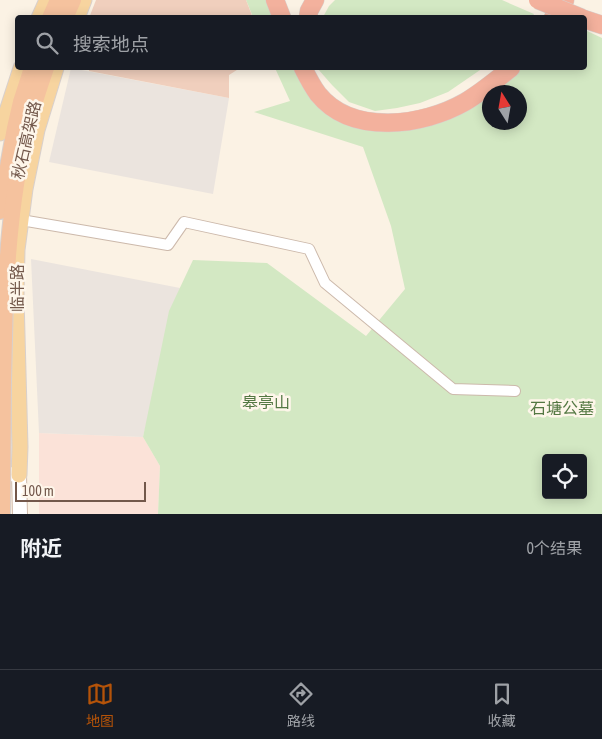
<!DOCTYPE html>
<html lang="zh">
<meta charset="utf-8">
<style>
:root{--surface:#171b24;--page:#242831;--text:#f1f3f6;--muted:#9ea1a6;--line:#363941;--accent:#b45309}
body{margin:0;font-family:"Asap Condensed","Noto Sans SC",sans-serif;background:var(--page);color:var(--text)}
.controls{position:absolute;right:15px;bottom:15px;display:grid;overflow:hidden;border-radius:5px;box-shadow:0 2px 12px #0003}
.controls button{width:45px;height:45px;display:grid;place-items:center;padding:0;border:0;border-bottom:1px solid var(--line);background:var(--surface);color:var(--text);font:25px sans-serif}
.compass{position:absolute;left:482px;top:85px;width:45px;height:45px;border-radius:50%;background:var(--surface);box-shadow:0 2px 12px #0003;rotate:349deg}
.scale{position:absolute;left:15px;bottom:12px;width:131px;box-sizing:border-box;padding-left:5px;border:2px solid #73584b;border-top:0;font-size:14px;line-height:18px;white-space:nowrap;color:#73584b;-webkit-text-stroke:4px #fef6ea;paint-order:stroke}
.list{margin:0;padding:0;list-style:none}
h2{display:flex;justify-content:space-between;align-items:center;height:65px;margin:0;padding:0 20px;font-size:21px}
h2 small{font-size:16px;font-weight:400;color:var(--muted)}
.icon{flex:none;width:28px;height:28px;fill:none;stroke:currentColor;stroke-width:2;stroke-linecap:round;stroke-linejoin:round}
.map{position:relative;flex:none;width:602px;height:514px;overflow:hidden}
.search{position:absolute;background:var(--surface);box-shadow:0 2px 12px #0003;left:15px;right:15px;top:15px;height:55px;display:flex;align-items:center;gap:12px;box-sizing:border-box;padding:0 18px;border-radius:5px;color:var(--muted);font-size:19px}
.sheet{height:155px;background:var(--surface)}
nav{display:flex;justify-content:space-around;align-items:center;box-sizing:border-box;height:70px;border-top:1px solid var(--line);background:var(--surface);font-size:14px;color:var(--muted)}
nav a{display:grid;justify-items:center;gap:2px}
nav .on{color:var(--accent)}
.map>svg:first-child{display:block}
.commercial{fill:#fbe2d8}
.industrial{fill:#ebe4de}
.green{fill:#d3e8c3;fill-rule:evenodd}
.building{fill:#f0cfbd}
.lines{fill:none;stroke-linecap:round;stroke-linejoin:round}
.minor-casing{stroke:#ccb9ab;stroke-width:12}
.secondary-casing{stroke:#d1bbab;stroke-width:16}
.primary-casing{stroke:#d8d0cd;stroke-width:17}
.trunk-casing{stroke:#d8d0cd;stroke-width:18}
.motorway-casing{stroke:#d8d0cd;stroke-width:19}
.minor{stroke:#fff;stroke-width:10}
.secondary{stroke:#fff;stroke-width:14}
.primary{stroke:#f7d49f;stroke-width:15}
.trunk{stroke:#f5c29e;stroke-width:16}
.motorway{stroke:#f3b19d;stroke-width:18}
.trunk-bridge-casing{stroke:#d8d0cd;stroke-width:18;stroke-linecap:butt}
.motorway-bridge-casing{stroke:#d8d0cd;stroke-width:19;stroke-linecap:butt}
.trunk-bridge{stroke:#f5c29e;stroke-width:16}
.motorway-bridge{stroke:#f3b19d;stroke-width:18}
.labels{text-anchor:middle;stroke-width:5;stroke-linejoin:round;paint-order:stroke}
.street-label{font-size:16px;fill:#73584b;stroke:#fef6ea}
.park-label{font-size:16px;fill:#547843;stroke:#fef6ea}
</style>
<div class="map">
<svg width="602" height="514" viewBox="0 0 602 514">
<rect width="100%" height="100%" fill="#fbf2e4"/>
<!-- commercial -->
<path class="commercial" d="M 39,433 L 143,437 L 160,466 L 158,514 L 39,514 Z"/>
<!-- industrial -->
<g class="industrial">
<path d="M 71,68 L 229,98 L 213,194 L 49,162 Z"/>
<path d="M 31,259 L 180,288 L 143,437 L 39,433 Z"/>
</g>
<!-- green -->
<g class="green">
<path d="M 246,0 L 269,0 L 274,17 L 253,17 Z"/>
<path d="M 335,0 L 502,0 L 534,14 L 532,18 L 323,17 L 329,6 Z"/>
<path d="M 585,30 L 602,38 L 602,514 L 158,514 L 160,466 L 143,437 L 169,311 L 193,260 L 267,263 L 366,336 L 405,289 L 391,226 L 363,147 L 254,112 L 290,101 L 275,68 L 294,68 L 296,74 L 362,127 L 489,93 L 490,122 L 520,122 L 520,92 L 490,92 L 519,68 L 584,68 ZM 546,458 L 583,458 L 583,495 L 546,495 Z"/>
<path d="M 318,68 L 483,68 L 448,92 L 420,103 L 397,108 L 375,111 L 349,102 L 332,85 L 318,69 Z"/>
</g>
<!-- building -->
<g class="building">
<path d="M 96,0 L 246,0 L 253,18 L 89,18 Z"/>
<path d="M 89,68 L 240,68 L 229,75 L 229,98 L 89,71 Z"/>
</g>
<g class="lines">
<!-- minor casing -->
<g class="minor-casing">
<path id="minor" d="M 21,220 L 168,245 L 184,222 L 309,249 L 325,283 L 453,389 L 515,391"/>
</g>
<!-- secondary casing -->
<g class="secondary-casing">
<path id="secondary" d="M 8,474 L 19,475 L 20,514"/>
</g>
<!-- primary casing -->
<g class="primary-casing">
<g id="primary">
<path d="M 39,18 L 47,0"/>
<path d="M 77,18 L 84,0"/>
<path d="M 0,133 L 21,68"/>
<path d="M 19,475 L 20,447 L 16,297 L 17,250 L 25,189 L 37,130 L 56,68"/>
</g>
</g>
<!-- trunk casing -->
<g class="trunk-casing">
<g id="trunk">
<path d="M 50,18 L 58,0"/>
<path d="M 65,18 L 73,0"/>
<path d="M 0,211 L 15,128 L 21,102 L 32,68"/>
<path d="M 5,297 C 8,253 11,210 19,167 C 24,133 35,100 46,68"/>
</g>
</g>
<!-- motorway casing -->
<g class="motorway-casing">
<g id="motorway">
<path d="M 275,0 L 282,18"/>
<path d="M 308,18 L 309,11 L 315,0"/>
<path d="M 553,18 L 565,0"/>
<path d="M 584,19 L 602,25"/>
<path d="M 303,68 C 307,76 312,86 318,94 C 352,136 423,126 465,102 C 482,92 496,80 511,68"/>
</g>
</g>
<!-- minor -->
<use href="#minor" class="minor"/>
<!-- secondary -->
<use href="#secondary" class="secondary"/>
<!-- primary -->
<use href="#primary" class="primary"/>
<!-- trunk -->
<use href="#trunk" class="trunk"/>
<!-- motorway -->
<use href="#motorway" class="motorway"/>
<!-- trunk-bridge casing -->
<g class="trunk-bridge-casing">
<path id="trunk-bridge" d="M 2,514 L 3,380 L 5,297"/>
</g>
<!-- motorway-bridge casing -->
<g class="motorway-bridge-casing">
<path id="motorway-bridge" d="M 538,0 L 582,18"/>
</g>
<!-- trunk-bridge -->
<use href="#trunk-bridge" class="trunk-bridge"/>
<!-- motorway-bridge -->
<use href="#motorway-bridge" class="motorway-bridge"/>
</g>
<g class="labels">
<!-- street labels -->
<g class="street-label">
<text transform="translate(26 140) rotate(-77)" y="6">秋石高架路</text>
<text transform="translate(17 288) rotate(-90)" y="6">临半路</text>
</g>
<!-- park labels -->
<g class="park-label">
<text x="266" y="408">皋亭山</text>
<text x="562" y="414">石塘公墓</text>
</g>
</g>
</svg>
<div class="controls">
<button><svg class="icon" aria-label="locate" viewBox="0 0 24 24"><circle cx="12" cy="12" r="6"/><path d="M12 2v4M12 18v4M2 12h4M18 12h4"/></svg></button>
</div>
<svg class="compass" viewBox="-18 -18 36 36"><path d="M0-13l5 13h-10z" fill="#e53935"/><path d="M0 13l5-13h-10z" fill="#9ea1a6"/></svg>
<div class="scale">100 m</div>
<div class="search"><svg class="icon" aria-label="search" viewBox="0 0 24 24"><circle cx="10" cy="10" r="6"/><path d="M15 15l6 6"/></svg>搜索地点</div>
</div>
<section class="sheet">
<h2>附近<small>0个结果</small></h2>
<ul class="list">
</ul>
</section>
<nav>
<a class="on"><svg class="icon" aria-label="map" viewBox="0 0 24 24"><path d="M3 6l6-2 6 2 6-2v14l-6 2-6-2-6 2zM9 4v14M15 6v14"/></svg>地图</a>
<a><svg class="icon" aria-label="directions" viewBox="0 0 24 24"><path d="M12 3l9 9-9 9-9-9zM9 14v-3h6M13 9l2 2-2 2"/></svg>路线</a>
<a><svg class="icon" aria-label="saved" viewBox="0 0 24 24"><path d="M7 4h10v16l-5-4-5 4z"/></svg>收藏</a>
</nav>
